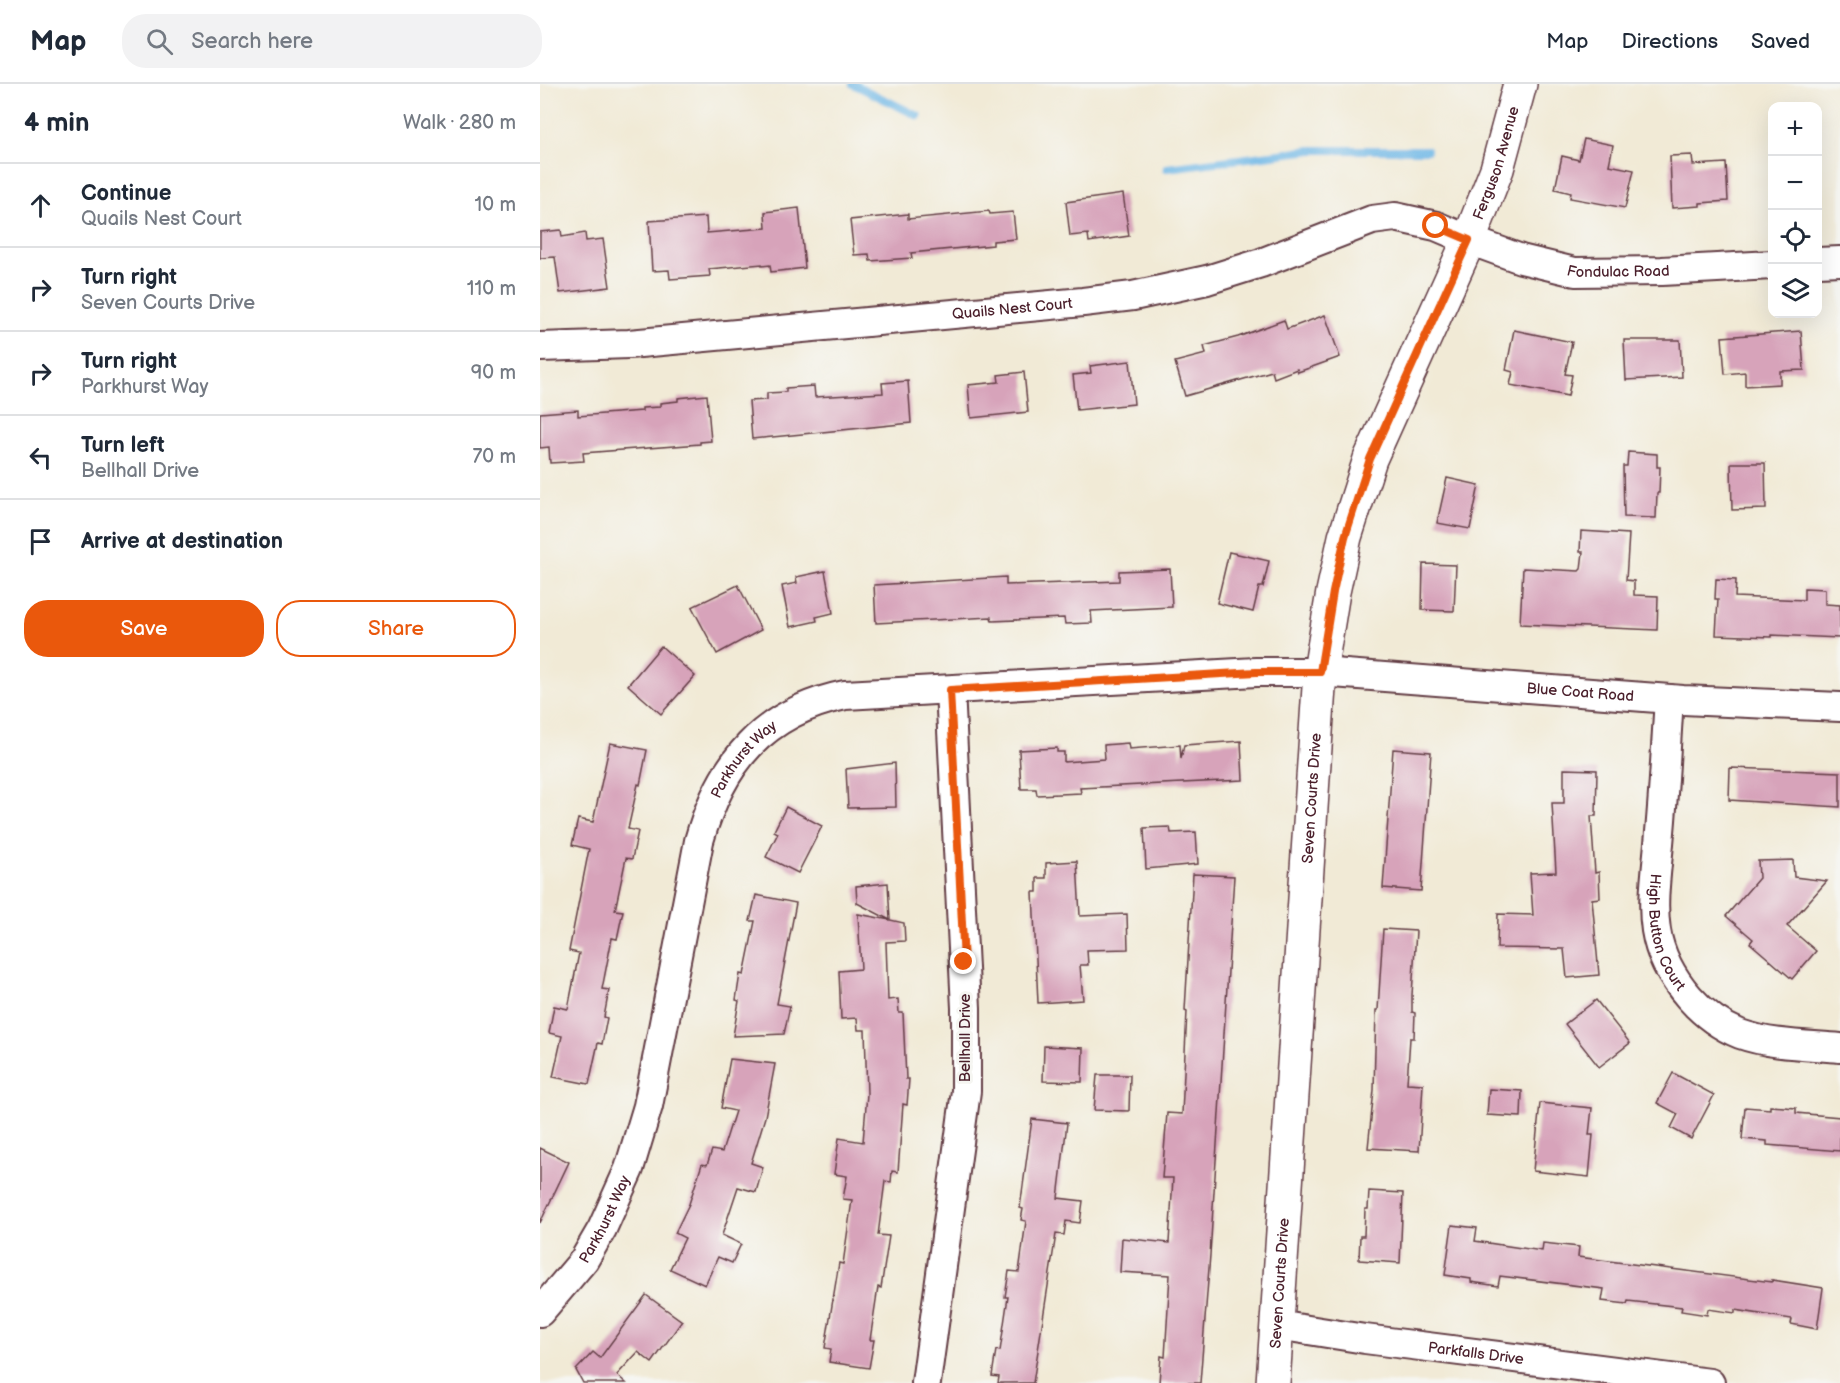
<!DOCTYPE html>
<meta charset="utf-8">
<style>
:root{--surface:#fff;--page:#f2f2f3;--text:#1f2937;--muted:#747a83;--line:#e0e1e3;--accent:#ea580c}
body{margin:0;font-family:"Balsamiq Sans",sans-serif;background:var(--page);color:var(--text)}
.controls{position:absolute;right:18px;top:18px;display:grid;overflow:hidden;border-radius:12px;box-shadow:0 6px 24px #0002}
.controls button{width:54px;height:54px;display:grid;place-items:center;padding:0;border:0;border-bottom:2px solid var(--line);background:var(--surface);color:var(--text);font:30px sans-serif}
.stop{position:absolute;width:18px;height:18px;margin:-14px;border:4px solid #ea580c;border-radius:50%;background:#fff}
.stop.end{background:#ea580c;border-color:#fff;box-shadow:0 2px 6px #0008}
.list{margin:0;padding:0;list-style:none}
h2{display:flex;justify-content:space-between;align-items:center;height:78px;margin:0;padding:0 24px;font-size:26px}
h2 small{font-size:20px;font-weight:400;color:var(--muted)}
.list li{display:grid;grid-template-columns:39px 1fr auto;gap:18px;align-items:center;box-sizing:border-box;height:84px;padding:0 24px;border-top:2px solid var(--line)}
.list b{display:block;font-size:22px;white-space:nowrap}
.list p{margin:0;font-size:20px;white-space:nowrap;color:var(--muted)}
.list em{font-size:20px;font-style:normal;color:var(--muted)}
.actions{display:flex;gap:12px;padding:18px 24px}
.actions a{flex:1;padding:14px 0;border:2px solid var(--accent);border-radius:24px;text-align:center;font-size:21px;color:var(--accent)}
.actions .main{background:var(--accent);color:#fff}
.icon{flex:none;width:33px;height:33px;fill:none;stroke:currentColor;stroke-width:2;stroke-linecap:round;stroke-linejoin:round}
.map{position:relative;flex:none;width:1300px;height:1299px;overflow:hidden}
header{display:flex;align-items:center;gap:36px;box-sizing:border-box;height:84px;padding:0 30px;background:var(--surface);border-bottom:2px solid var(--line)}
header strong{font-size:28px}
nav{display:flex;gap:33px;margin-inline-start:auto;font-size:21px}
.search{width:420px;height:54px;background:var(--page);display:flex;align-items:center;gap:15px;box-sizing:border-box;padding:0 21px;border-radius:24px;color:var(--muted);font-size:22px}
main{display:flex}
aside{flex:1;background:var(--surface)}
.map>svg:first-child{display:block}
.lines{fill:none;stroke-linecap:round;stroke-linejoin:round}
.stream{stroke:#6eb7e6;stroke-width:8}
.building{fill:#d7a3ba}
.street-casing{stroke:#633d45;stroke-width:32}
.secondary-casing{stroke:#633d45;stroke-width:36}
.street{stroke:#fff;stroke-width:28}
.secondary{stroke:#fff;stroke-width:33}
.route{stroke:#ea580c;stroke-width:8}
.labels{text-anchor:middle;stroke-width:6;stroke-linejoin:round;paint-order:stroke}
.street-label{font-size:15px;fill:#4a1f2b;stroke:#f6f6f2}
</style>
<header>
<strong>Map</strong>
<div class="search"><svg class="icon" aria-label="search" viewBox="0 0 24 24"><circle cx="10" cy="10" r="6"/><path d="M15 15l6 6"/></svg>Search here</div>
<nav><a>Map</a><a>Directions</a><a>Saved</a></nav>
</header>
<main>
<aside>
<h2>4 min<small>Walk · 280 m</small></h2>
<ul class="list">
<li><svg class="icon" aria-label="ahead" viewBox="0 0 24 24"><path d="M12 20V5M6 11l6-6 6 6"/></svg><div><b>Continue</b><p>Quails Nest Court</p></div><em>10 m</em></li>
<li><svg class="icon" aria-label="right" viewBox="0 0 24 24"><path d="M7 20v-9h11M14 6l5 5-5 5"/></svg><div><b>Turn right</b><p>Seven Courts Drive</p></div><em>110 m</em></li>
<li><svg class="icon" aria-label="right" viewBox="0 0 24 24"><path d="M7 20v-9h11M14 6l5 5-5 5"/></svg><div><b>Turn right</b><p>Parkhurst Way</p></div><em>90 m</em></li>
<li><svg class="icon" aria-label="left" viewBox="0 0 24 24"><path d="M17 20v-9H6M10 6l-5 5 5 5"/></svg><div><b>Turn left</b><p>Bellhall Drive</p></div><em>70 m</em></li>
<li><svg class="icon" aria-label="arrive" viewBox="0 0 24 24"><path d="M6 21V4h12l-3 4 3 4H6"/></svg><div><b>Arrive at destination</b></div></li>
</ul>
<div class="actions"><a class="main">Save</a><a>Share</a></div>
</aside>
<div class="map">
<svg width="1300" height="1299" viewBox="0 0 1300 1299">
<rect width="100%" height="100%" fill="#f6f6f2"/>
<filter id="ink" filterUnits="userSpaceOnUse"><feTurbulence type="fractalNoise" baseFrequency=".0167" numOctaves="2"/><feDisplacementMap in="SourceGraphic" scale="12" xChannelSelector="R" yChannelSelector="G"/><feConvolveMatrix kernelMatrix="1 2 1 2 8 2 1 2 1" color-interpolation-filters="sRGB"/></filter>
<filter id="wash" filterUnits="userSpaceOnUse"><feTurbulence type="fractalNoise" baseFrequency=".008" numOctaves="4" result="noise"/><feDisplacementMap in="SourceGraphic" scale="24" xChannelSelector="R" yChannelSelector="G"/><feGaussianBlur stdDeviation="1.35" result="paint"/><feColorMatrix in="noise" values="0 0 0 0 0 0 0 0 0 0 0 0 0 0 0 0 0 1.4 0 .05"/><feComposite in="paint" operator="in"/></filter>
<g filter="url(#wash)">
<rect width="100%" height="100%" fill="#f1ead6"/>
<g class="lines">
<!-- stream -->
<g class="stream">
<path d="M 313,0 L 378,32"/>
<path d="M 627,84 L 772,66 L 887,66"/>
</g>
</g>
<g id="blocks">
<!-- building -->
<g class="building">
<path d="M 1044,55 L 1073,61 L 1069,81 L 1094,86 L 1085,124 L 1030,114 L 1031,109 L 1015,105 L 1022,72 L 1039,76 Z"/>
<path d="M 1152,71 L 1153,81 L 1186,79 L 1188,117 L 1160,119 L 1160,122 L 1132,124 L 1130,72 Z"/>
<path d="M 583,110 L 589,152 L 549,158 L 548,150 L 530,152 L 526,118 Z"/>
<path d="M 259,124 L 265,184 L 231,188 L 230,181 L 222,182 L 222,180 L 169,185 L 170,192 L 130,195 L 129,186 L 112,187 L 109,137 L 166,133 L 167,149 L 226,144 L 225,128 Z"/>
<path d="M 449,127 L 450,130 L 473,128 L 476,155 L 453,157 L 453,161 L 371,169 L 372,174 L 330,177 L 329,170 L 314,171 L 310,136 L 368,130 L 368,135 Z"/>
<path d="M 21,146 L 22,153 L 45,149 L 46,157 L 63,155 L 70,203 L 20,209 L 15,173 L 0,174 L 0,148 Z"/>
<path d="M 785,231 L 800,273 L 758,288 L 757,285 L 734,294 L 732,287 L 645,312 L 635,278 L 666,270 L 664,262 L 698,253 L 744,236 L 747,245 Z"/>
<path d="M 974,246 L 1032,258 L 1025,290 L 1032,291 L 1028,312 L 970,301 L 973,288 L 966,286 Z"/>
<path d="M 1261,247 L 1264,286 L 1240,287 L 1240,300 L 1205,302 L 1205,288 L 1185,290 L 1182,253 Z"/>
<path d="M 1084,256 L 1140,256 L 1142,293 L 1086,296 Z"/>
<path d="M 590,277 L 594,320 L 537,326 L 533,291 L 551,289 L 550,282 Z"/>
<path d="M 484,288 L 488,328 L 431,334 L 428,301 L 459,298 L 458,291 Z"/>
<path d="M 368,297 L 371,339 L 212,355 L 209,317 L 227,316 L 227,309 L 246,308 L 246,304 L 274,302 L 275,313 L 343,309 L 342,299 Z"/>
<path d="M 167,311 L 171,357 L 160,358 L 160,360 L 43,369 L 44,377 L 10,379 L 9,363 L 0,364 L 0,329 L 38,326 L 38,332 L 102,327 L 102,324 L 120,323 L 120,319 L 138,317 L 138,314 Z"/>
<path d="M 1088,368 L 1117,370 L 1117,383 L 1120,383 L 1119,409 L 1117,409 L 1116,434 L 1084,433 L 1083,382 L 1087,382 Z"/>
<path d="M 1191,379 L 1225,379 L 1226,425 L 1192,426 Z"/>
<path d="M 907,394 L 939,401 L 930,445 L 897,439 Z"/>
<path d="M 1041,447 L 1089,450 L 1086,496 L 1094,497 L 1094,511 L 1118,512 L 1117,546 L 980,540 L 983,484 L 1039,487 L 1041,485 L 1043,468 L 1040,468 Z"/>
<path d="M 689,468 L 729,477 L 723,503 L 719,503 L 713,528 L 677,519 Z"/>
<path d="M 883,480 L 916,481 L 914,527 L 882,526 Z"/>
<path d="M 630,485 L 632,523 L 551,527 L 552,539 L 525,540 L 524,534 L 452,537 L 451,533 L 336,539 L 334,501 L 466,493 L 466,501 L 579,497 L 579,487 Z"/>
<path d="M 285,487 L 293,529 L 276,533 L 277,537 L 250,543 L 242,502 L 257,499 L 256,493 Z"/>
<path d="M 1176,495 L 1196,496 L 1195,513 L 1264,516 L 1264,504 L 1285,505 L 1285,520 L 1300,521 L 1300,554 L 1232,551 L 1232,553 L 1176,551 L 1178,515 L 1175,515 Z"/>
<path d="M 198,501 L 221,546 L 177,570 L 152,523 Z"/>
<path d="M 121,562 L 155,592 L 121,630 L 88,601 Z"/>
<path d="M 701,657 L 703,696 L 540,704 L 541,709 L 497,711 L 496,705 L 481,705 L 479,666 L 517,664 L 517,668 L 524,668 L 524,678 L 565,675 L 564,661 L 588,659 L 589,665 L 640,661 L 641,675 L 644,661 Z"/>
<path d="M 70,659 L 107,666 L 100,701 L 98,700 L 88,745 L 98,747 L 92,775 L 86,774 L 75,826 L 83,827 L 77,855 L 72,854 L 62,905 L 69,906 L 64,933 L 67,934 L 62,960 L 58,959 L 49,1000 L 13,993 L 22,952 L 9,949 L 14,922 L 28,925 L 39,869 L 29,867 L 49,765 L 32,761 L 38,735 L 53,738 Z"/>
<path d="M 853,665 L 891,668 L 881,807 L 843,804 Z"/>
<path d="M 355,679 L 356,723 L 308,724 L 306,685 Z"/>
<path d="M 1190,684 L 1300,688 L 1300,723 L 1189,716 Z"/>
<path d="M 1024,685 L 1057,686 L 1056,732 L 1051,732 L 1055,789 L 1059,788 L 1060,814 L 1052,815 L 1059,891 L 1027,894 L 1024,865 L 957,864 L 958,830 L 993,831 L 990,789 L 1016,788 L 1012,719 L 1024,719 Z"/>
<path d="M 246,723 L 282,742 L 258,789 L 226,773 L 238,749 L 234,747 Z"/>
<path d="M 630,743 L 631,749 L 656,748 L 658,780 L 606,785 L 604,744 Z"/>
<path d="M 1253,776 L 1254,793 L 1287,797 L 1247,842 L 1276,867 L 1252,895 L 1210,859 L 1213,855 L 1186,832 L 1219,794 L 1218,777 Z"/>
<path d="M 537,777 L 540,832 L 587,830 L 588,865 L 547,866 L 548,881 L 540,881 L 543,916 L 498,919 L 493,808 L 497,808 L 497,794 L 506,794 L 506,779 Z"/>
<path d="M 653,790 L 694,792 L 670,1171 L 660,1299 L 619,1299 L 621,1272 L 625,1273 L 630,1191 L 580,1188 L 582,1154 L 629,1159 L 633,1094 L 622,1094 L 627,1029 L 642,1030 L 647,927 L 645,926 Z"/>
<path d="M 348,799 L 350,836 L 364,839 L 365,857 L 346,858 L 348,916 L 358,915 L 359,929 L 363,929 L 366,995 L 369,995 L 367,1021 L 363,1020 L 358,1088 L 352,1087 L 351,1098 L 345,1097 L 338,1151 L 349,1152 L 341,1204 L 338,1203 L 330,1256 L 334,1256 L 329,1284 L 289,1278 L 291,1265 L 285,1264 L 299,1179 L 303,1180 L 312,1116 L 303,1115 L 307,1092 L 294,1090 L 299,1054 L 323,1058 L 327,1010 L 325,946 L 318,946 L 317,934 L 301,935 L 299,887 L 321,885 L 318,830 L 350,836 L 317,819 L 316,802 Z"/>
<path d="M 216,811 L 256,819 L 237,920 L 250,922 L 244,950 L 193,952 L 199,917 L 196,916 L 200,890 L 204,891 L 215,837 L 210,837 Z"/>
<path d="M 843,845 L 876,847 L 872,911 L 872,928 L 875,929 L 874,954 L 870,954 L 867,999 L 883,1000 L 879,1067 L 828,1064 L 834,1006 L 836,926 L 838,926 Z"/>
<path d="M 1056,916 L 1090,959 L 1059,983 L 1025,940 Z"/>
<path d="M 504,962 L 543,964 L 542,998 L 503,997 Z"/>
<path d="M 190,975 L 235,980 L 225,1033 L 211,1079 L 223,1083 L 216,1108 L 198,1103 L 182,1151 L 201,1160 L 192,1179 L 178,1173 L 165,1201 L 130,1185 L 145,1154 L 135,1149 L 149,1120 L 162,1080 L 167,1081 L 172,1066 L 182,1068 L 195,1027 L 181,1024 Z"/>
<path d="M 1133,989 L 1174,1011 L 1151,1055 L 1131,1044 L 1138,1030 L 1117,1019 Z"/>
<path d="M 557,991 L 590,991 L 589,1027 L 554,1026 Z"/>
<path d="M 949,1005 L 982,1007 L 981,1033 L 947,1031 Z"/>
<path d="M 1000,1019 L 1052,1024 L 1049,1051 L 1053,1051 L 1049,1093 L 993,1087 Z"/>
<path d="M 1230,1022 L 1256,1024 L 1256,1029 L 1300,1033 L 1300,1067 L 1227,1061 L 1227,1057 L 1202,1055 L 1205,1023 L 1230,1025 Z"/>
<path d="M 492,1035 L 527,1039 L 518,1114 L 543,1117 L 540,1139 L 526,1137 L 524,1151 L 516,1150 L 493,1299 L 458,1299 L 459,1293 L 452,1292 L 456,1266 L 460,1267 L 468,1213 L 465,1213 L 469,1187 L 479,1188 L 486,1137 L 481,1136 L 483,1125 L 480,1124 Z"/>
<path d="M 0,1064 L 29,1078 L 0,1139 Z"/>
<path d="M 829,1107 L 863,1109 L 860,1179 L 819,1176 L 820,1152 L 824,1152 L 825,1125 L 828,1125 Z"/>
<path d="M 912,1141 L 937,1144 L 935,1157 L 1002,1167 L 1003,1159 L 1039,1163 L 1038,1173 L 1232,1198 L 1232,1196 L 1283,1204 L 1277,1245 L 1251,1240 L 1252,1235 L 1195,1226 L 1195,1229 L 1168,1225 L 1167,1231 L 1141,1227 L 1142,1223 L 1088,1217 L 1087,1220 L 1062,1217 L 1064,1205 L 960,1192 L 958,1202 L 931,1198 L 931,1195 L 905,1191 Z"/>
<path d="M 106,1211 L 142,1237 L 112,1279 L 98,1268 L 77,1291 L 86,1299 L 43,1299 L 36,1286 L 53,1268 L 60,1274 Z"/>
</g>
</g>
</g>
<g filter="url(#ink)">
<use href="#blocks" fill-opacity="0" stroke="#633d45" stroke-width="1.5"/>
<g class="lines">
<!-- street casing -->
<g class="street-casing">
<g id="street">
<path d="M 1278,178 L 1300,177"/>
<path id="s1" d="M 0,263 L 89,260 L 543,218 L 593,212 L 667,196 L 721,179 L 832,136 L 855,133 L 896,142 L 929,156 L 981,175 L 1035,188 L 1122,187 L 1232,181"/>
<path id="s2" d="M 1129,615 C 1126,659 1124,704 1120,748 C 1115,813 1101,858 1149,913 C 1163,929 1180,942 1200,950 C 1231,961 1267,961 1300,964"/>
<path id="s3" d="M 0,1228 L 44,1176 L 62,1145 L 89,1085 L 108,1022 L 159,757 C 181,679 223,628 305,611 L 716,588 L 780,588 L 1143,616 L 1300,623"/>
<path id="s4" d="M 737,1241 L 825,1255 L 1170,1299"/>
<path d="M 386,1299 L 426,1007 L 426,924 L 410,606"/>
</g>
</g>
<!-- secondary casing -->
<g class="secondary-casing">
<g id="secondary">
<path id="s5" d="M 733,1299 L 780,588 L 793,508 L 805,453 L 830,375 L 929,156 L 957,85 L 980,0"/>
</g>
</g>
<!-- street -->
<use href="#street" class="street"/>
<!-- secondary -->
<use href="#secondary" class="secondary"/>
</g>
</g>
<g class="lines" filter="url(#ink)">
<!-- route -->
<path class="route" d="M 424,878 L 410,606 L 716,588 L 780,588 L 793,508 L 805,453 L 830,375 L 929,156 L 896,142"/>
</g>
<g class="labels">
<!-- street labels -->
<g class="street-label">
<text dy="5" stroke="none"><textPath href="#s5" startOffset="1254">Ferguson Avenue</textPath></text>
<text dy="5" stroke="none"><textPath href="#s1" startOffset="1102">Fondulac Road</textPath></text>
<text dy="5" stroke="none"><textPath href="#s1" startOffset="474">Quails Nest Court</textPath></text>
<text dy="5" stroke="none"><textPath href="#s3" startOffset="1461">Blue Coat Road</textPath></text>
<text dy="5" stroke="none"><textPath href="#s3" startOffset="600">Parkhurst Way</textPath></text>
<text dy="5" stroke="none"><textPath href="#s5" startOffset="586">Seven Courts Drive</textPath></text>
<text dy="5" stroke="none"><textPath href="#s2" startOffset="236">High Button Court</textPath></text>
<text transform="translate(425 954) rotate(-90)" y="5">Bellhall Drive</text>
<text dy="5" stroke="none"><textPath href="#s3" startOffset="114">Parkhurst Way</textPath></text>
<text dy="5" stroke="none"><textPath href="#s5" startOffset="100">Seven Courts Drive</textPath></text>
<text dy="5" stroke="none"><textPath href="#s4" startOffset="201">Parkfalls Drive</textPath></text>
</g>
</g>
</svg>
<div class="controls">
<button>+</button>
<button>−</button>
<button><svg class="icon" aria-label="locate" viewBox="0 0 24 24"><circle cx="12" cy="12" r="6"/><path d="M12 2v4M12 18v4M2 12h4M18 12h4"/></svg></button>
<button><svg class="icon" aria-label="layers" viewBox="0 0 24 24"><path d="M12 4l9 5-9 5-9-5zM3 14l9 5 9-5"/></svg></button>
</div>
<div class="stop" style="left:896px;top:142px"></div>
<div class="stop end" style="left:424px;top:878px"></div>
</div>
</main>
